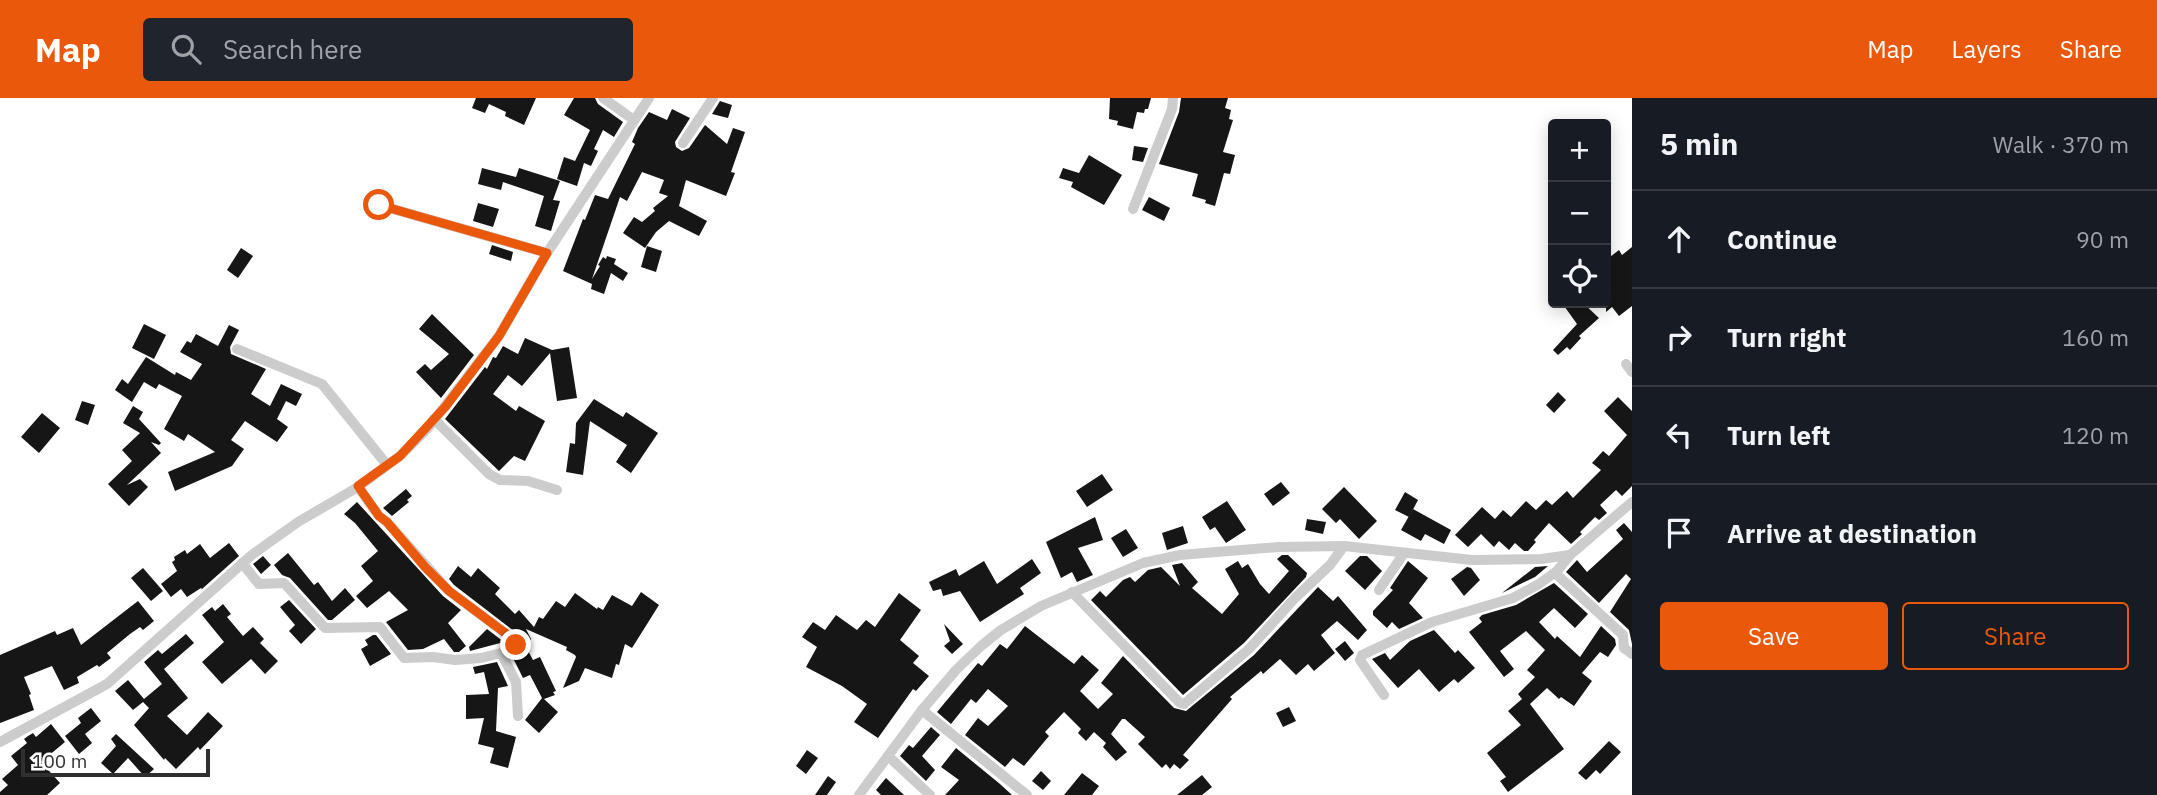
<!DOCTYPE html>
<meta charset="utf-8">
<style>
:root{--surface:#171b24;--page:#20242c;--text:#f1f3f6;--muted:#9ea1a6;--line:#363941;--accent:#ea580c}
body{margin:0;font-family:"IBM Plex Sans",sans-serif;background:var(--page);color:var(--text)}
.controls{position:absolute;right:21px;top:21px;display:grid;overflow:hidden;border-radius:7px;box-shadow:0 4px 18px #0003}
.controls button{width:63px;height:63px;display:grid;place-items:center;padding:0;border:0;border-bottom:2px solid var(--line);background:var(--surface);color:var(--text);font:35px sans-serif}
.scale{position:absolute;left:21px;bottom:18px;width:189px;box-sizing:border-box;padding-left:7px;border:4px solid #2f2f2f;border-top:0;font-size:19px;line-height:24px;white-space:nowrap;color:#2f2f2f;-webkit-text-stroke:5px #fff;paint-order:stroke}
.stop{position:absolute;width:21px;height:21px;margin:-16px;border:5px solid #ea580c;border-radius:50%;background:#fff}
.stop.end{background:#ea580c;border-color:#fff;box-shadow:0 2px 7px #0008}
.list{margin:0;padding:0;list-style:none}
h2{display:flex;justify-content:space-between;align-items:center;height:91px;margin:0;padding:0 28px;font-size:30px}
h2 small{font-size:23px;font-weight:400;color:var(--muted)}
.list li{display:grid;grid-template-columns:46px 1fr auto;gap:21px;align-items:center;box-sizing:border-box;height:98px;padding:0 28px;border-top:2px solid var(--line)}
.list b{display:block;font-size:26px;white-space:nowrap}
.list em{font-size:23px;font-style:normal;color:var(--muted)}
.actions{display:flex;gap:14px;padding:21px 28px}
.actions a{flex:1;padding:16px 0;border:2px solid var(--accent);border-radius:7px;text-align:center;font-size:24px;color:var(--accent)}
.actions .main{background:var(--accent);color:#fff}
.icon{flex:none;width:38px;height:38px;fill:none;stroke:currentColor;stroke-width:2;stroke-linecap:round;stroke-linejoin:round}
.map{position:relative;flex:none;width:1632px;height:697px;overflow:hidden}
header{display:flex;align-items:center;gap:42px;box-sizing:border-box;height:98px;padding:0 35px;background:var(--accent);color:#fff}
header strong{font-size:33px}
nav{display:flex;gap:38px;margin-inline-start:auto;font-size:24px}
.search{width:490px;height:63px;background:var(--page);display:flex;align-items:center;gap:18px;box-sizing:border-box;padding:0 24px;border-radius:7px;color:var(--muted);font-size:26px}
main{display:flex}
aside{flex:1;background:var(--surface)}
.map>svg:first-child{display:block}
.building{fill:#161616}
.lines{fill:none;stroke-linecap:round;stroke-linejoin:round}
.minor{stroke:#ccc;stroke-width:10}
.route{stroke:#ea580c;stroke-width:9}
</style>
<header>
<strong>Map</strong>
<div class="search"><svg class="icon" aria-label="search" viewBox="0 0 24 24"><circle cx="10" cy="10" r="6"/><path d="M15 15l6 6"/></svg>Search here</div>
<nav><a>Map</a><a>Layers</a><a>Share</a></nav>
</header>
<main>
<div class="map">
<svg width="1632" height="697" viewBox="0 0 1632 697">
<rect width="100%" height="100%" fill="#fff"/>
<!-- building -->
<g class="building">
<path d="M 476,0 L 536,0 L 524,27 L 505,18 L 506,14 L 489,6 L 485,15 L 472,10 Z"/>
<path d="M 574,0 L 595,0 L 598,6 L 623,24 L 614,39 L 603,32 L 594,51 L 598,53 L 591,68 L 584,65 L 577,88 L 557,81 L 564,59 L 575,63 L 590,32 L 564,17 Z"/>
<path d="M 1110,0 L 1151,0 L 1148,11 L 1145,11 L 1144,15 L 1137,14 L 1133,31 L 1117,27 L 1118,23 L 1109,21 Z"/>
<path d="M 1181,0 L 1228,0 L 1225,10 L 1231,12 L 1229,21 L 1233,22 L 1223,54 L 1235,57 L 1230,76 L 1224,75 L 1215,108 L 1205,105 L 1206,102 L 1192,98 L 1198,76 L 1159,66 L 1179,14 Z"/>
<path d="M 720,3 L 732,7 L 728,20 L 712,16 Z"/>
<path d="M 672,11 L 690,20 L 675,44 L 676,49 L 682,53 L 689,50 L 705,27 L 727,46 L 733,30 L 745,34 L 731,74 L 735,75 L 726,98 L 686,82 L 679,108 L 707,123 L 699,138 L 669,123 L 656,134 L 645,150 L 623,135 L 634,119 L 642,124 L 655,113 L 653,110 L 668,98 L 659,95 L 664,82 L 642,74 L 627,103 L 620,99 L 592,181 L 600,168 L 598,167 L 603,159 L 606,161 L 607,158 L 616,161 L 614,166 L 628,175 L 623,183 L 611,175 L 604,196 L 591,191 L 592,186 L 563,173 L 583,121 L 585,122 L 595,97 L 608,101 L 635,46 L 632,44 L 638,30 L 649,14 L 667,22 Z"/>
<path d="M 1134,48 L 1148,50 L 1143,64 L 1132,62 Z"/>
<path d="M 1089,57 L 1122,77 L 1104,107 L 1071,89 L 1073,84 L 1059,80 L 1063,70 L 1079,75 Z"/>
<path d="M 482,70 L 516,79 L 519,70 L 560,83 L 553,102 L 560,103 L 551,133 L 535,128 L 544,98 L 503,84 L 501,92 L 478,86 Z"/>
<path d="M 1149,99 L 1170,110 L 1164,123 L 1142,112 Z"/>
<path d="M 478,105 L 499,111 L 493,129 L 473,123 Z"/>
<path d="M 492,147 L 513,154 L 511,163 L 489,156 Z"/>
<path d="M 647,148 L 662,153 L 656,174 L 641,169 Z"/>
<path d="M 1632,149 L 1632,208 L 1619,218 L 1612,209 L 1606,214 L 1606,162 L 1619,152 L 1622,157 Z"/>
<path d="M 241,150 L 253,158 L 238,180 L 227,172 Z"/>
<path d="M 1562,205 L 1583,205 L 1599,220 L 1579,238 L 1581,240 L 1570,252 L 1567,249 L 1558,257 L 1553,252 L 1577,226 Z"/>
<path d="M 432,216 L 474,257 L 441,300 L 416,274 L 425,266 L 431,272 L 449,256 L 419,231 Z"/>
<path d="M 144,226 L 166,237 L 154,261 L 132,250 Z"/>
<path d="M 229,227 L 239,232 L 230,249 L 231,256 L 266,271 L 251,296 L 270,308 L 281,286 L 302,296 L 296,308 L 286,303 L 277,321 L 288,329 L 277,344 L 245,323 L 231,342 L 244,351 L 232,368 L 175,393 L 168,374 L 215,354 L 188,336 L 184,343 L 164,331 L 182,298 L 159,286 L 156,291 L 144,284 L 132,304 L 115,292 L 122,281 L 128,286 L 146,259 L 175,277 L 176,274 L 191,282 L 202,266 L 180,254 L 187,243 L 191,245 L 196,236 L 218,248 Z"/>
<path d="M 525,240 L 552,252 L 569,249 L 577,300 L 557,303 L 550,255 L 522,288 L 508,277 L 493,296 L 516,313 L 519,308 L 545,323 L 525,363 L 514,358 L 499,373 L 445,321 L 485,269 L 487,271 L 493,259 L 496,260 L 503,248 L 518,256 Z"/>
<path d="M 1558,294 L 1566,302 L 1554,315 L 1546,307 Z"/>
<path d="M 1618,299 L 1632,313 L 1632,388 L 1622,398 L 1616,392 L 1600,407 L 1607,415 L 1599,422 L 1595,419 L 1580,434 L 1582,436 L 1571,446 L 1549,425 L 1534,442 L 1536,444 L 1528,453 L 1524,453 L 1515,445 L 1509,452 L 1499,443 L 1494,449 L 1481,436 L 1468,449 L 1455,437 L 1482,409 L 1495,421 L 1503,412 L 1511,419 L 1526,403 L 1536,412 L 1546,402 L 1552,407 L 1567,393 L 1573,400 L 1601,372 L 1592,365 L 1603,353 L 1609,358 L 1627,337 L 1604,313 Z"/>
<path d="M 594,301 L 623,319 L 626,314 L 658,335 L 631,375 L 616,364 L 627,347 L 590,323 L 583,377 L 566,374 L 570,345 L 575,346 L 576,325 Z"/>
<path d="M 82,303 L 95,307 L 88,327 L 75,322 Z"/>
<path d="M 133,308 L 143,314 L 139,321 L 161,345 L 159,347 L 151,344 L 161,355 L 127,387 L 140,381 L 148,389 L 129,408 L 108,386 L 132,363 L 122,352 L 140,335 L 123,325 Z"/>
<path d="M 42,315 L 60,330 L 39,355 L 21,339 Z"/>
<path d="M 1102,376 L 1113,392 L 1087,409 L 1076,393 Z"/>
<path d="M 1281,384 L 1290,395 L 1273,408 L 1264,396 Z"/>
<path d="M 1344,389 L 1377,423 L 1359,441 L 1340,421 L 1336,425 L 1322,411 Z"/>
<path d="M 406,391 L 412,398 L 407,402 L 409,404 L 392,418 L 383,410 Z"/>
<path d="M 1405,394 L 1418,402 L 1409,419 L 1395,412 Z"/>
<path d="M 1227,403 L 1246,432 L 1226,445 L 1215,429 L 1210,432 L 1202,419 Z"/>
<path d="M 357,404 L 443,498 L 461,512 L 448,525 L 466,548 L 459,554 L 454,554 L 444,541 L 423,551 L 408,552 L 386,524 L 408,512 L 389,493 L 367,510 L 356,498 L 373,483 L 361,468 L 378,453 L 355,425 L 344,416 Z"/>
<path d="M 1413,411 L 1451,432 L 1444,446 L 1425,436 L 1421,443 L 1401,432 Z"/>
<path d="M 1095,419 L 1103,442 L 1078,450 L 1093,477 L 1077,484 L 1072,474 L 1061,480 L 1046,444 Z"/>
<path d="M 1307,421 L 1326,424 L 1323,436 L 1305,432 Z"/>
<path d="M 1624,425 L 1632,434 L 1632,546 L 1629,532 L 1610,514 L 1631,481 L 1626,476 L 1599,505 L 1566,474 L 1577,462 L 1587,474 L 1623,441 L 1616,432 Z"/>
<path d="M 1183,428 L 1188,445 L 1167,452 L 1162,435 Z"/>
<path d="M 1126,431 L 1138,450 L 1123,459 L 1111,440 Z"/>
<path d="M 229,445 L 239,458 L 202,491 L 201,490 L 187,499 L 181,491 L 171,499 L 161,486 L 177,473 L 172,464 L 175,462 L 174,459 L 185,452 L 187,456 L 200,446 L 210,460 Z"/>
<path d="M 288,455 L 314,487 L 318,484 L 332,503 L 345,490 L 355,502 L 332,522 L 328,522 L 290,480 L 282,477 L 274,467 Z"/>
<path d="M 1282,457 L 1288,457 L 1307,475 L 1306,479 L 1244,545 L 1183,597 L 1091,502 L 1100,493 L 1106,499 L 1123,482 L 1130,479 L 1135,484 L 1148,472 L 1161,469 L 1180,488 L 1172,467 L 1182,465 L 1198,484 L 1192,490 L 1222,516 L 1239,496 L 1225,471 L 1238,463 L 1242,470 L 1248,466 L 1260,486 L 1269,496 L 1289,473 L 1277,461 Z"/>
<path d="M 263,458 L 271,467 L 261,476 L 253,466 Z"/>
<path d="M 1360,458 L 1367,458 L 1382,473 L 1365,492 L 1345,473 Z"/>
<path d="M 1032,461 L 1041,475 L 1020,490 L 1024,496 L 980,524 L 960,493 L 943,498 L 941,491 L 933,493 L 929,484 L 956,471 L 959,478 L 984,463 L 997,486 Z"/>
<path d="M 1408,463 L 1428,480 L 1409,505 L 1423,520 L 1399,531 L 1392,524 L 1387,530 L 1373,517 L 1373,513 L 1393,492 L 1390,490 Z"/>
<path d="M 458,468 L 471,479 L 478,470 L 500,490 L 495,496 L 515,516 L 519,512 L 534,529 L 539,519 L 543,521 L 556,503 L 565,509 L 575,495 L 597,511 L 598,509 L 603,512 L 612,497 L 632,508 L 641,494 L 659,507 L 632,550 L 625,546 L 619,567 L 616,566 L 612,580 L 585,570 L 579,583 L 563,590 L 576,559 L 575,557 L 566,552 L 567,549 L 526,531 L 531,541 L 526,549 L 533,562 L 540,559 L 556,593 L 553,594 L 555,597 L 544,601 L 558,614 L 539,635 L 525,622 L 542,600 L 530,577 L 523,580 L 512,558 L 522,552 L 523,540 L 454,487 L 449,481 Z"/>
<path d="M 1548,468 L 1535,479 L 1502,495 L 1535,469 Z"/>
<path d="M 1467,469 L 1471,470 L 1480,482 L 1464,498 L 1451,481 Z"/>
<path d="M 143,470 L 163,493 L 151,503 L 131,480 Z"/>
<path d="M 1554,485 L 1588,516 L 1575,530 L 1554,510 L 1539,524 L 1555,541 L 1557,538 L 1580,559 L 1601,528 L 1615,541 L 1616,547 L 1608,559 L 1600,554 L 1582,575 L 1592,583 L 1574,608 L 1561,599 L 1559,601 L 1547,590 L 1530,606 L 1564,651 L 1508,694 L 1500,683 L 1506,679 L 1487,655 L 1521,627 L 1508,613 L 1522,601 L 1518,596 L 1535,579 L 1527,572 L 1545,552 L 1526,533 L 1500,553 L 1514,571 L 1504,579 L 1469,534 L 1482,524 L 1479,520 L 1482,517 L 1516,507 Z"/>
<path d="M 1318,489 L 1333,503 L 1338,498 L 1367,532 L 1358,542 L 1337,523 L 1321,537 L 1335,555 L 1314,573 L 1308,566 L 1296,577 L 1280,561 L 1263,576 L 1261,573 L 1230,599 L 1232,601 L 1183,657 L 1189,662 L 1180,671 L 1174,666 L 1170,671 L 1166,666 L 1162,670 L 1138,646 L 1145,639 L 1125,621 L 1122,621 L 1111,636 L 1127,654 L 1116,663 L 1103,649 L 1106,645 L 1094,634 L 1086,643 L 1078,635 L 1081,631 L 1064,614 L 1045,634 L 1049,638 L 1024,668 L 1013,660 L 1005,669 L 965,637 L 978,620 L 988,628 L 1008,608 L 988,591 L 976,605 L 971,601 L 951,626 L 937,614 L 978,565 L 982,568 L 1000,546 L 1007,551 L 1025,528 L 1074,566 L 1082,557 L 1099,572 L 1080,593 L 1098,611 L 1113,596 L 1101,585 L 1123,558 L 1174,610 L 1186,613 L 1254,557 Z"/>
<path d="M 899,495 L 921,512 L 900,542 L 919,558 L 913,565 L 929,578 L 916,593 L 913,591 L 878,640 L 854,624 L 867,606 L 842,588 L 806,569 L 817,549 L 802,539 L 813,524 L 825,532 L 836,517 L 857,532 L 866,522 L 875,529 Z"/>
<path d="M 289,502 L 316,531 L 301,546 L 289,533 L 295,527 L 280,509 Z"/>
<path d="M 138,503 L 154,523 L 143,532 L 140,529 L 130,536 L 107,555 L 111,560 L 99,569 L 97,567 L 77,579 L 79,585 L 64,592 L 52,568 L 24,579 L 31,596 L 29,597 L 34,612 L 0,625 L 0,557 L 55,533 L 57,537 L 73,530 L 81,547 Z"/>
<path d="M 223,506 L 231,516 L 227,519 L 243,538 L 253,529 L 264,541 L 260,545 L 278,563 L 265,576 L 251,561 L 222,586 L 202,564 L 224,544 L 202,517 L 212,509 L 215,513 Z"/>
<path d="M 944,526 L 963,546 L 952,556 L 944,548 L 950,543 Z"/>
<path d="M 487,531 L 504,544 L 470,553 L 469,549 Z"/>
<path d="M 1434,532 L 1455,555 L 1458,552 L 1475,570 L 1458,585 L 1454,581 L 1439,594 L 1419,571 L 1398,590 L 1372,561 L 1385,555 L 1390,562 L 1410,543 Z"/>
<path d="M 186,536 L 194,545 L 164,571 L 188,600 L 167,618 L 187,637 L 208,614 L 223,628 L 200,652 L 198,649 L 176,671 L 165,660 L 164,662 L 134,627 L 149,610 L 143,604 L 133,612 L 115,593 L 128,582 L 144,601 L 162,586 L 144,564 L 158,552 L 162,556 Z"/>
<path d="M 373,537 L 376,537 L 391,556 L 370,568 L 361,551 L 368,547 L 365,542 Z"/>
<path d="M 1345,543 L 1354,555 L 1345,563 L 1335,551 Z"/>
<path d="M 497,564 L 508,588 L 498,590 L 496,633 L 516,639 L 508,670 L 490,665 L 494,650 L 478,646 L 484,620 L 466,621 L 466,597 L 489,596 L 484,574 L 475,576 L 473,569 Z"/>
<path d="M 1289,609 L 1296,623 L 1283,629 L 1276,615 Z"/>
<path d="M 91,610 L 101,623 L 85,636 L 92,645 L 79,656 L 65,638 L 81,625 L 78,620 Z"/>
<path d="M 51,626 L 65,644 L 41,664 L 60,685 L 47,697 L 0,697 L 0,694 L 8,687 L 2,681 L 18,667 L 11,658 L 27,645 L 24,641 L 28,638 L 33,635 L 36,639 Z"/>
<path d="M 931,629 L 940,637 L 922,658 L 935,672 L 926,683 L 900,658 L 909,647 L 913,650 Z"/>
<path d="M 116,636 L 154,671 L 145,679 L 128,660 L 113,676 L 101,665 L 116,648 L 111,641 Z"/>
<path d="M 1609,643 L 1621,654 L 1600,676 L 1596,672 L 1586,682 L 1578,675 Z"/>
<path d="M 956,650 L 1000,686 L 1012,697 L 945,697 L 959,682 L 941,669 Z"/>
<path d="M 807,652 L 818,660 L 806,676 L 796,668 Z"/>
<path d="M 1041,673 L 1051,683 L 1043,692 L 1032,683 Z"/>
<path d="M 1082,675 L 1099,688 L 1092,697 L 1064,697 Z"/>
<path d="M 1202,677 L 1212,689 L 1202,697 L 1177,697 Z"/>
<path d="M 828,678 L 836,684 L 827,697 L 815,697 Z"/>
<path d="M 886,680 L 904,697 L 881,697 L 876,692 Z"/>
</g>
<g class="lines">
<!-- minor -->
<g class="minor">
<path d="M 603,0 L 634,22"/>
<path d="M 683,45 L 713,0"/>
<path d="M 379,107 L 547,155"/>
<path d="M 1133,111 L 1172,11 L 1173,0"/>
<path d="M 237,251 L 322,286 L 387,367"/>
<path d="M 1626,266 L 1632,274"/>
<path d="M 434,321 L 489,376 L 500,382 L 528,383 L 557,392"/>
<path d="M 242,465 L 259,486 L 284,485 L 325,530 L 380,529 L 404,560 L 433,559 L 455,562 L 481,560 L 501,555 L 516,547 L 516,543 L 449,493 L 387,424 L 379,418 L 358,389"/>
<path d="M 1555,475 L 1623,537 L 1624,550 L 1632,556"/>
<path d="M 1379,492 L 1404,455"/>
<path d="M 1072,494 L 1180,605 L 1184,606 L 1249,551 L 1295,500 L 1330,467 L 1344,448"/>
<path d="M 501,555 L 516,584 L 518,618"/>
<path d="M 1384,597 L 1360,562 L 1362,557 L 1432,524 L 1513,500 L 1539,486 L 1557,473 L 1570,457 L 1632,404"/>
<path d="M 922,612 L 1027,697"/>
<path d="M 0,644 L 107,586 L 253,456 L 298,424 L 358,389 L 400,358 L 428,330 L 499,238 L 547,155 L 649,0"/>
<path d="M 888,658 L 930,697"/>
<path d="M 859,697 L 922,612 L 956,572 L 981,548 L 1001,532 L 1041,508 L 1143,465 L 1180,457 L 1279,449 L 1344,448 L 1472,462 L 1541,461 L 1570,457"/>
</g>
</g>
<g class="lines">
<!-- route -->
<path class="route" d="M 379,107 L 547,155 L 499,238 L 446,308 L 400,358 L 358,388 L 379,418 L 387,424 L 425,469 L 449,493 L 516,543 L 516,547"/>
</g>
</svg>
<div class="controls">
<button>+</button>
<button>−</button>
<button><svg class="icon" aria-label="locate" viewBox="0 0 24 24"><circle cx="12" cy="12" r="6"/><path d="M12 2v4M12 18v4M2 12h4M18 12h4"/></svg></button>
</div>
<div class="scale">100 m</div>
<div class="stop" style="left:379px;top:107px"></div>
<div class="stop end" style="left:516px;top:547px"></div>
</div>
<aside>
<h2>5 min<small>Walk · 370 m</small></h2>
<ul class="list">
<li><svg class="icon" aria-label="ahead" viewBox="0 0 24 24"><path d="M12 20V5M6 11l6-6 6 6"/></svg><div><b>Continue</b></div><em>90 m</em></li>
<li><svg class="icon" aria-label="right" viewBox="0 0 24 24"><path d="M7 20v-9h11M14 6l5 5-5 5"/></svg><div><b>Turn right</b></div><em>160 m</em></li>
<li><svg class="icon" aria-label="left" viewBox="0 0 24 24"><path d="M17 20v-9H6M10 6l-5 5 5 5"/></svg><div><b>Turn left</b></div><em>120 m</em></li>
<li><svg class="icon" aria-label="arrive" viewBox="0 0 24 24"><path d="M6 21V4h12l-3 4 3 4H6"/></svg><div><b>Arrive at destination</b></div></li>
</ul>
<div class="actions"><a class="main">Save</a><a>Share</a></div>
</aside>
</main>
